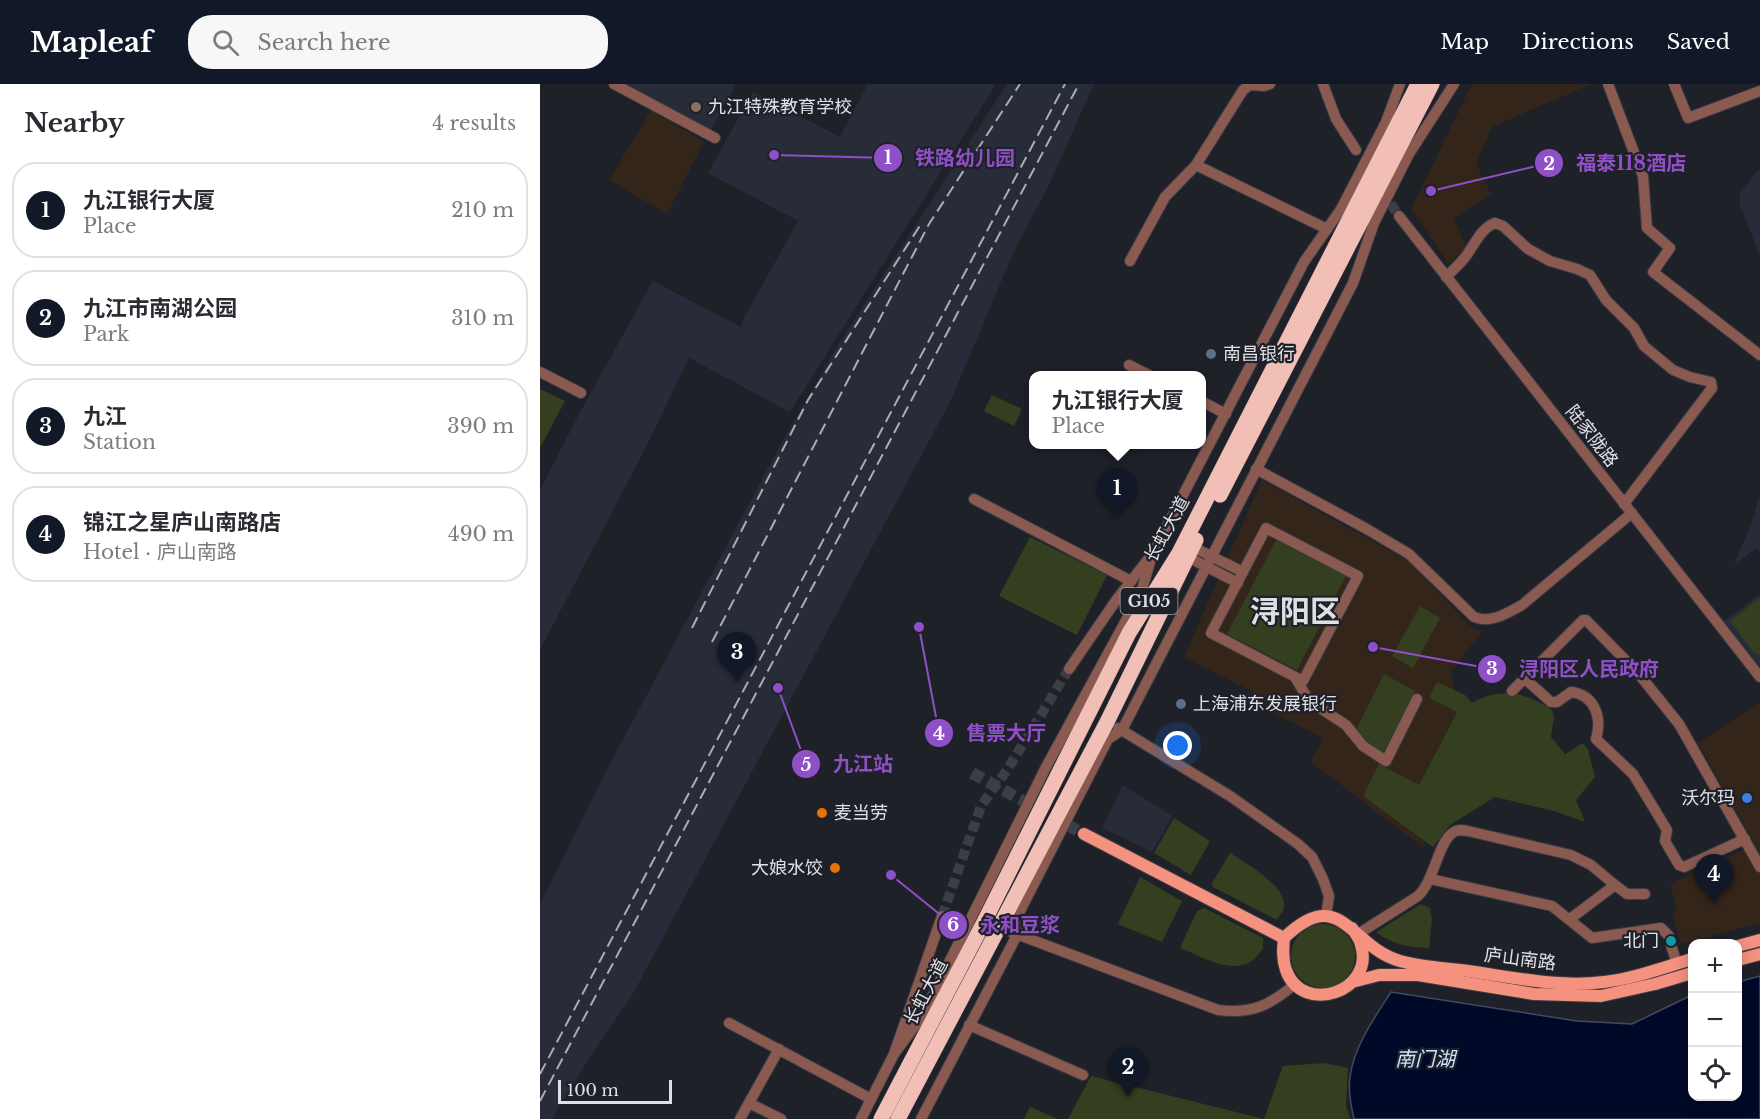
<!DOCTYPE html>
<meta charset="utf-8">
<style>
:root{--surface:#fff;--page:#f7f7f7;--text:#2b2b33;--muted:#7c7c81;--line:#e1e1e2;--accent:#111827}
body{margin:0;font-family:"Libre Baskerville","Noto Sans SC",serif;background:var(--page);color:var(--text)}
.controls{position:absolute;right:18px;bottom:18px;display:grid;overflow:hidden;border-radius:12px;box-shadow:0 3px 15px #0003}
.controls button{width:54px;height:54px;display:grid;place-items:center;padding:0;border:0;border-bottom:2px solid var(--line);background:var(--surface);color:var(--text);font:30px sans-serif}
.scale{position:absolute;left:18px;bottom:15px;width:114px;box-sizing:border-box;padding-left:6px;border:3px solid #dee0e6;border-top:0;font-size:16px;line-height:21px;white-space:nowrap;color:#dee0e6;-webkit-text-stroke:4px #1f2129;paint-order:stroke}
.you{position:absolute;left:638px;top:662px;width:21px;height:21px;margin:-15px;border:4px solid #fff;border-radius:50%;background:#1a73e8;box-shadow:0 0 0 9px #1a73e833}
.badge{display:grid;place-items:center;width:39px;height:39px;border-radius:50%;background:var(--accent);color:#fff;font-size:20px;font-weight:700}
.pin{position:absolute;translate:-50% -50px;filter:drop-shadow(0 2px 3px #0008)}
.pin::after{content:'';position:absolute;top:32px;width:21px;height:18px;background:inherit;clip-path:polygon(0 0,100% 0,50% 100%)}
.popup{position:absolute;left:489px;top:287px;width:177px;height:78px;box-sizing:border-box;display:grid;place-content:center;border-radius:12px;background:var(--surface);filter:drop-shadow(0 2px 4px #0005);font-size:20px;white-space:nowrap;color:var(--muted)}
.popup b{font-size:22px;color:var(--text)}
.popup::after{content:'';position:absolute;left:50%;top:100%;margin-left:-12px;border:12px solid transparent;border-top-color:var(--surface)}
.list{margin:0;padding:0;list-style:none}
h2{display:flex;justify-content:space-between;align-items:center;height:78px;margin:0;padding:0 24px;font-size:26px}
h2 small{font-size:20px;font-weight:400;color:var(--muted)}
.list li{display:grid;grid-template-columns:39px 1fr auto;gap:18px;align-items:center;box-sizing:border-box;height:96px;margin:0 12px 12px;padding:0 12px;border:2px solid var(--line);border-radius:24px}
.list b{display:block;font-size:22px;white-space:nowrap}
.list p{margin:0;font-size:20px;white-space:nowrap;color:var(--muted)}
.list em{font-size:20px;font-style:normal;color:var(--muted)}
.icon{flex:none;width:33px;height:33px;fill:none;stroke:currentColor;stroke-width:2;stroke-linecap:round;stroke-linejoin:round}
.map{position:relative;flex:none;width:1220px;height:1035px;overflow:hidden}
header{display:flex;align-items:center;gap:36px;box-sizing:border-box;height:84px;padding:0 30px;background:var(--accent);color:#fff}
header strong{font-size:28px}
nav{display:flex;gap:33px;margin-inline-start:auto;font-size:21px}
.search{width:420px;height:54px;background:var(--page);display:flex;align-items:center;gap:15px;box-sizing:border-box;padding:0 21px;border-radius:24px;color:var(--muted);font-size:22px}
main{display:flex}
aside{flex:1;background:var(--surface)}
.map>svg:first-child{display:block}
.commercial{fill:#34251a}
.built{fill:#282c39}
.green{fill:#343f1f}
.water{fill:#000928;stroke:#434a61;stroke-width:1.5}
.lines{fill:none;stroke-linecap:round;stroke-linejoin:round}
.minor-tunnel{stroke:#3c3e45;stroke-width:10;stroke-dasharray:10 5;stroke-linecap:butt}
.major-tunnel{stroke:#3c3e45;stroke-width:12;stroke-dasharray:12 6;stroke-linecap:butt}
.minor-casing{stroke:#3a3c43;stroke-width:12}
.major-casing{stroke:#3a3c43;stroke-width:14}
.highway-casing{stroke:#3a3c43;stroke-width:16}
.minor{stroke:#8a5a51;stroke-width:10}
.major{stroke:#f5917f;stroke-width:12}
.highway{stroke:#f1bfb6;stroke-width:15}
.rail{stroke:#abadb4;stroke-width:2;stroke-dasharray:12 6;stroke-linecap:butt}
.education-dot{fill:#8d6e63;stroke:#1f2129;stroke-width:2}
.service-dot{fill:#5c6f8a;stroke:#1f2129;stroke-width:2}
.shop-dot{fill:#3f7fe0;stroke:#1f2129;stroke-width:2}
.food-dot{fill:#e8710a;stroke:#1f2129;stroke-width:2}
.culture-dot{fill:#0f9aa8;stroke:#1f2129;stroke-width:2}
.labels{text-anchor:middle;stroke-width:4.5;stroke-linejoin:round;paint-order:stroke}
.shield{fill:#1f2129;stroke:#a5a7ad;stroke-width:1.5}
.shield-label{font-size:16px;font-weight:bold;fill:#dee0e6}
.poi-label{font-size:18px;fill:#dee0e6;stroke:#1f2129;text-anchor:start}
.street-label{font-size:18px;fill:#dee0e6;stroke:#1f2129}
.water-label{font-size:20px;font-style:italic;fill:#cce2ff;stroke:#1f2129}
.town-label{font-size:30px;font-weight:bold;fill:#dee0e6;stroke:#1f2129}
.leader{fill:none;stroke:#8f50c7;stroke-width:2}
.callout-dot{fill:#8f50c7;stroke:#1f2129;stroke-width:2}
.mark-label{font-size:18px;text-anchor:middle;font-weight:bold;fill:#fff}
.callout-label{font-size:20px;text-anchor:middle;font-weight:bold;fill:#8f50c7;stroke:#1f2129;stroke-width:4.5;stroke-linejoin:round;paint-order:stroke}
</style>
<header>
<strong>Mapleaf</strong>
<div class="search"><svg class="icon" aria-label="search" viewBox="0 0 24 24"><circle cx="10" cy="10" r="6"/><path d="M15 15l6 6"/></svg>Search here</div>
<nav><a>Map</a><a>Directions</a><a>Saved</a></nav>
</header>
<main>
<aside>
<h2>Nearby<small>4 results</small></h2>
<ul class="list">
<li><span class="badge">1</span><div><b>九江银行大厦</b><p>Place</p></div><em>210 m</em></li>
<li><span class="badge">2</span><div><b>九江市南湖公园</b><p>Park</p></div><em>310 m</em></li>
<li><span class="badge">3</span><div><b>九江</b><p>Station</p></div><em>390 m</em></li>
<li><span class="badge">4</span><div><b>锦江之星庐山南路店</b><p>Hotel · 庐山南路</p></div><em>490 m</em></li>
</ul>
</aside>
<div class="map">
<svg width="1220" height="1035" viewBox="0 0 1220 1035">
<rect width="100%" height="100%" fill="#1f2129"/>
<!-- commercial -->
<g class="commercial">
<path d="M 932,0 L 1051,0 L 952,43 L 936,80 L 951,110 L 914,134 L 926,163 L 909,180 L 871,125 Z"/>
<path d="M 111,26 L 164,58 L 127,130 L 69,96 Z"/>
<path d="M 722,396 L 870,478 L 928,540 L 941,549 L 911,587 L 917,627 L 879,701 L 884,764 L 771,678 L 783,654 L 719,622 L 723,613 L 644,573 Z"/>
<path d="M 1220,618 L 1220,839 L 1141,860 L 1133,833 L 1137,825 L 1130,802 L 1151,789 L 1215,761 L 1158,659 Z"/>
</g>
<!-- built -->
<g class="built">
<path d="M 86,0 L 196,0 L 171,46 Z"/>
<path d="M 328,0 L 456,0 L 250,328 L 149,274 L 105,365 L 0,566 L 0,406 L 39,330 L 113,197 L 201,243 L 204,234 L 258,137 L 168,89 L 213,8 L 300,53 Z"/>
<path d="M 467,0 L 554,0 L 509,101 L 474,167 L 411,316 L 94,908 L 46,979 L 12,1035 L 0,1035 L 0,821 L 65,689 L 242,358 L 298,261 Z"/>
<path d="M 1220,84 L 1220,172 L 1200,121 L 1200,109 Z"/>
<path d="M 1220,411 L 1220,469 L 1216,464 L 1194,481 L 1211,440 Z"/>
<path d="M 1220,510 L 1220,583 L 1184,537 Z"/>
<path d="M 583,701 L 632,732 L 612,768 L 562,744 Z"/>
</g>
<!-- green -->
<g class="green">
<path d="M 0,305 L 25,317 L 0,364 Z"/>
<path d="M 452,311 L 482,325 L 474,342 L 444,327 Z"/>
<path d="M 490,453 L 567,491 L 537,551 L 459,512 Z"/>
<path d="M 736,456 L 806,492 L 757,586 L 687,550 Z"/>
<path d="M 1220,514 L 1220,570 L 1219,571 L 1214,569 L 1190,537 Z"/>
<path d="M 880,522 L 900,534 L 873,584 L 852,572 Z"/>
<path d="M 844,590 L 875,607 L 842,671 L 824,658 L 815,648 Z"/>
<path d="M 897,598 L 925,611 L 932,619 C 961,603 986,608 1012,626 L 1014,633 L 1011,653 L 1025,670 L 1043,659 L 1048,666 L 1055,693 L 1036,716 L 1045,738 L 1014,727 L 955,713 L 910,741 L 893,763 L 823,712 L 839,680 L 879,701 L 917,628 L 889,614 Z"/>
<path d="M 634,734 L 670,757 L 651,791 L 614,769 Z"/>
<path d="M 690,769 C 705,779 748,802 744,824 C 743,828 739,832 737,836 L 673,803 L 672,799 Z"/>
<path d="M 600,793 L 642,817 L 622,858 L 578,840 Z"/>
<path d="M 881,820 L 890,824 L 892,835 L 889,864 C 868,863 853,861 836,848 Z"/>
<path d="M 664,824 L 723,854 L 723,865 C 720,868 717,873 713,876 C 692,892 661,872 640,864 L 657,827 Z"/>
<circle cx="783" cy="872" r="32"/>
<path d="M 784,979 L 808,984 L 806,1021 L 810,1035 L 528,1035 L 551,992 L 724,1035 L 743,982 Z"/>
<path d="M 490,1023 L 518,1035 L 484,1035 Z"/>
</g>
<!-- water -->
<path class="water" d="M 1220,892 L 1220,1035 L 814,1035 C 811,1021 808,1007 810,993 C 814,962 835,933 851,908 L 1037,937 L 1092,940 L 1152,911 L 1152,1012 L 1198,1012 L 1198,898 Z"/>
<g class="lines">
<!-- minor-tunnel -->
<g class="minor-tunnel">
<path d="M 842,107 L 859,132"/>
<path d="M 402,832 L 441,722 L 467,686 L 529,585"/>
</g>
<!-- major-tunnel -->
<path class="major-tunnel" d="M 432,689 L 544,750"/>
<!-- minor casing -->
<g class="minor-casing">
<g id="minor">
<path d="M 74,0 L 175,54"/>
<path d="M 783,0 L 796,35 L 816,66"/>
<path d="M 1068,0 L 1103,92 L 1107,144 L 1130,164 L 1113,188 L 1220,271"/>
<path d="M 1134,0 L 1148,34 L 1220,7"/>
<path d="M 656,81 L 787,145"/>
<path d="M 859,132 L 1220,593"/>
<path d="M 590,177 L 625,113 L 656,81 L 703,6 L 710,1 L 724,2 L 730,0"/>
<path d="M 906,193 C 913,186 921,179 926,172 C 935,160 941,144 955,139 L 963,142 L 988,165 L 1010,177 L 1037,185 L 1050,191 L 1066,216 L 1094,244 L 1104,262 L 1133,286 L 1150,293 L 1171,298 L 1172,304 L 1084,420"/>
<path d="M 589,281 L 611,292"/>
<path d="M 0,288 L 41,309"/>
<path d="M 661,317 L 686,330"/>
<path d="M 716,385 L 825,444 L 869,470 L 934,533 C 951,540 967,529 982,521 L 1092,429"/>
<path d="M 434,415 L 591,497"/>
<path d="M 726,444 L 818,492 L 763,597 L 671,549 Z"/>
<path d="M 647,460 L 703,488"/>
<path d="M 642,470 L 698,499"/>
<path d="M 600,512 L 611,475"/>
<path d="M 529,585 L 577,515 L 613,469 L 764,178 L 801,125 L 846,38 L 860,0"/>
<path d="M 755,593 L 769,617 L 806,641 L 823,662 L 846,677 L 877,615"/>
<path d="M 984,594 L 1011,618 L 1017,618 L 1031,608 C 1056,611 1062,635 1056,655 L 1093,690 L 1127,746 L 1125,757 L 1139,781 L 1144,783 L 1205,755"/>
<path d="M 972,607 L 1043,536 L 1046,536 L 1098,589 L 1139,640 L 1220,783"/>
<path d="M 578,644 L 690,712 L 758,760 L 772,773 L 783,795 L 789,812 L 786,832"/>
<path d="M 890,795 L 1012,822 L 1052,854 L 1121,844 L 1129,852"/>
<path d="M 1075,801 L 1087,810 L 1105,810"/>
<path d="M 458,843 L 678,926 C 712,930 729,922 755,900"/>
<path d="M 818,850 L 878,812 C 895,796 898,757 914,748 C 918,745 923,746 928,747 L 1031,771 L 1051,781 L 1075,801 L 1030,835"/>
<path d="M 1131,861 L 1137,880"/>
<path d="M 189,939 L 331,1015"/>
<path d="M 429,941 L 543,991"/>
<path d="M 354,970 L 383,931 L 506,683 L 602,507"/>
<path d="M 209,1019 L 241,1035"/>
<path d="M 200,1035 L 239,965"/>
<path d="M 321,1035 L 354,970 L 402,832"/>
<path d="M 381,1035 L 477,851 L 477,833 L 568,655 L 582,646 L 813,199 L 834,139 L 869,70 L 914,0"/>
</g>
</g>
<!-- major casing -->
<g class="major-casing">
<g id="major">
<path d="M 544,750 L 744,854"/>
<path d="M 812,844 C 815,849 820,855 821,861 C 835,908 762,932 746,886 C 742,875 743,864 744,854 C 801,799 810,863 860,877 C 881,883 905,884 928,887 C 972,893 1019,904 1064,898 C 1093,895 1125,883 1152,875"/>
<path d="M 1198,862 L 1220,856"/>
<path d="M 1198,876 L 1220,870"/>
<path d="M 812,898 L 839,891 L 878,891 L 994,910 L 1061,912 L 1115,900 L 1152,889"/>
</g>
</g>
<!-- highway casing -->
<g class="highway-casing">
<g id="highway">
<path d="M 680,411 L 892,0"/>
<path d="M 341,1035 L 444,838 L 589,549 L 639,469 L 878,0"/>
<path d="M 358,1035 L 567,638 L 656,456"/>
</g>
</g>
<!-- minor -->
<use href="#minor" class="minor"/>
<!-- major -->
<use href="#major" class="major"/>
<!-- highway -->
<use href="#highway" class="highway"/>
<!-- rail -->
<g class="rail">
<path d="M 152,544 L 268,316 L 381,140"/>
<path d="M 172,558 L 389,140 L 480,0"/>
<path d="M 0,990 L 525,0"/>
<path d="M 0,1017 L 539,0"/>
</g>
</g>
<!-- markers -->
<circle class="education-dot" cx="156" cy="23" r="6"/>
<g class="service-dot">
<circle cx="671" cy="270" r="6"/>
<circle cx="641" cy="620" r="6"/>
</g>
<circle class="shop-dot" cx="1207" cy="714" r="6"/>
<g class="food-dot">
<circle cx="282" cy="729" r="6"/>
<circle cx="295" cy="784" r="6"/>
</g>
<circle class="culture-dot" cx="1131" cy="857" r="6"/>
<g class="labels">
<!-- shield labels -->
<rect class="shield" x="580.5" y="504" width="57" height="26" rx="4.5"/>
<g class="shield-label">
<text x="609" y="523">G105</text>
</g>
<!-- poi labels -->
<g class="poi-label">
<text x="168" y="29">九江特殊教育学校</text>
<text x="683" y="276">南昌银行</text>
<text x="653" y="626">上海浦东发展银行</text>
<text x="1195" y="720" text-anchor="end">沃尔玛</text>
<text x="294" y="735">麦当劳</text>
<text x="283" y="790" text-anchor="end">大娘水饺</text>
<text x="1119" y="863" text-anchor="end">北门</text>
</g>
<!-- street labels -->
<g class="street-label">
<text transform="translate(1052 352) rotate(52)" y="6">陆家陇路</text>
<text transform="translate(627 445) rotate(-61)" y="6">长虹大道</text>
<text transform="translate(980 875) rotate(7)" y="6">庐山南路</text>
<text transform="translate(386 908) rotate(-62)" y="6">长虹大道</text>
</g>
<!-- water labels -->
<g class="water-label">
<text x="885" y="982">南门湖</text>
</g>
<!-- town labels -->
<g class="town-label">
<text x="755" y="538">浔阳区</text>
</g>
</g>
<!-- callouts -->
<path class="leader" d="M234 71L348 74M891 107L1009 79M833 563L952 585M379 543L399 649M238 604L266 680M351 791L413 841"/>
<g class="callout-dot">
<circle cx="234" cy="71" r="6"/>
<circle cx="891" cy="107" r="6"/>
<circle cx="833" cy="563" r="6"/>
<circle cx="379" cy="543" r="6"/>
<circle cx="238" cy="604" r="6"/>
<circle cx="351" cy="791" r="6"/>
<circle cx="348" cy="74" r="15"/>
<circle cx="1009" cy="79" r="15"/>
<circle cx="952" cy="585" r="15"/>
<circle cx="399" cy="649" r="15"/>
<circle cx="266" cy="680" r="15"/>
<circle cx="413" cy="841" r="15"/>
</g>
<g class="mark-label">
<text x="348" y="80">1</text>
<text x="1009" y="86">2</text>
<text x="952" y="591">3</text>
<text x="399" y="656">4</text>
<text x="266" y="687">5</text>
<text x="413" y="847">6</text>
</g>
<g class="callout-label">
<text x="425" y="81">铁路幼儿园</text>
<text x="1091" y="86">福泰118酒店</text>
<text x="1049" y="592">浔阳区人民政府</text>
<text x="466" y="656">售票大厅</text>
<text x="323" y="687">九江站</text>
<text x="480" y="848">永和豆浆</text>
</g>
</svg>
<div class="controls">
<button>+</button>
<button>−</button>
<button><svg class="icon" aria-label="locate" viewBox="0 0 24 24"><circle cx="12" cy="12" r="6"/><path d="M12 2v4M12 18v4M2 12h4M18 12h4"/></svg></button>
</div>
<div class="scale">100 m</div>
<div class="you"></div>
<div class="pin badge" style="left:577px;top:434px">1</div>
<div class="popup"><b>九江银行大厦</b>Place</div>
<div class="pin badge" style="left:588px;top:1013px">2</div>
<div class="pin badge" style="left:197px;top:598px">3</div>
<div class="pin badge" style="left:1174px;top:820px">4</div>
</div>
</main>
